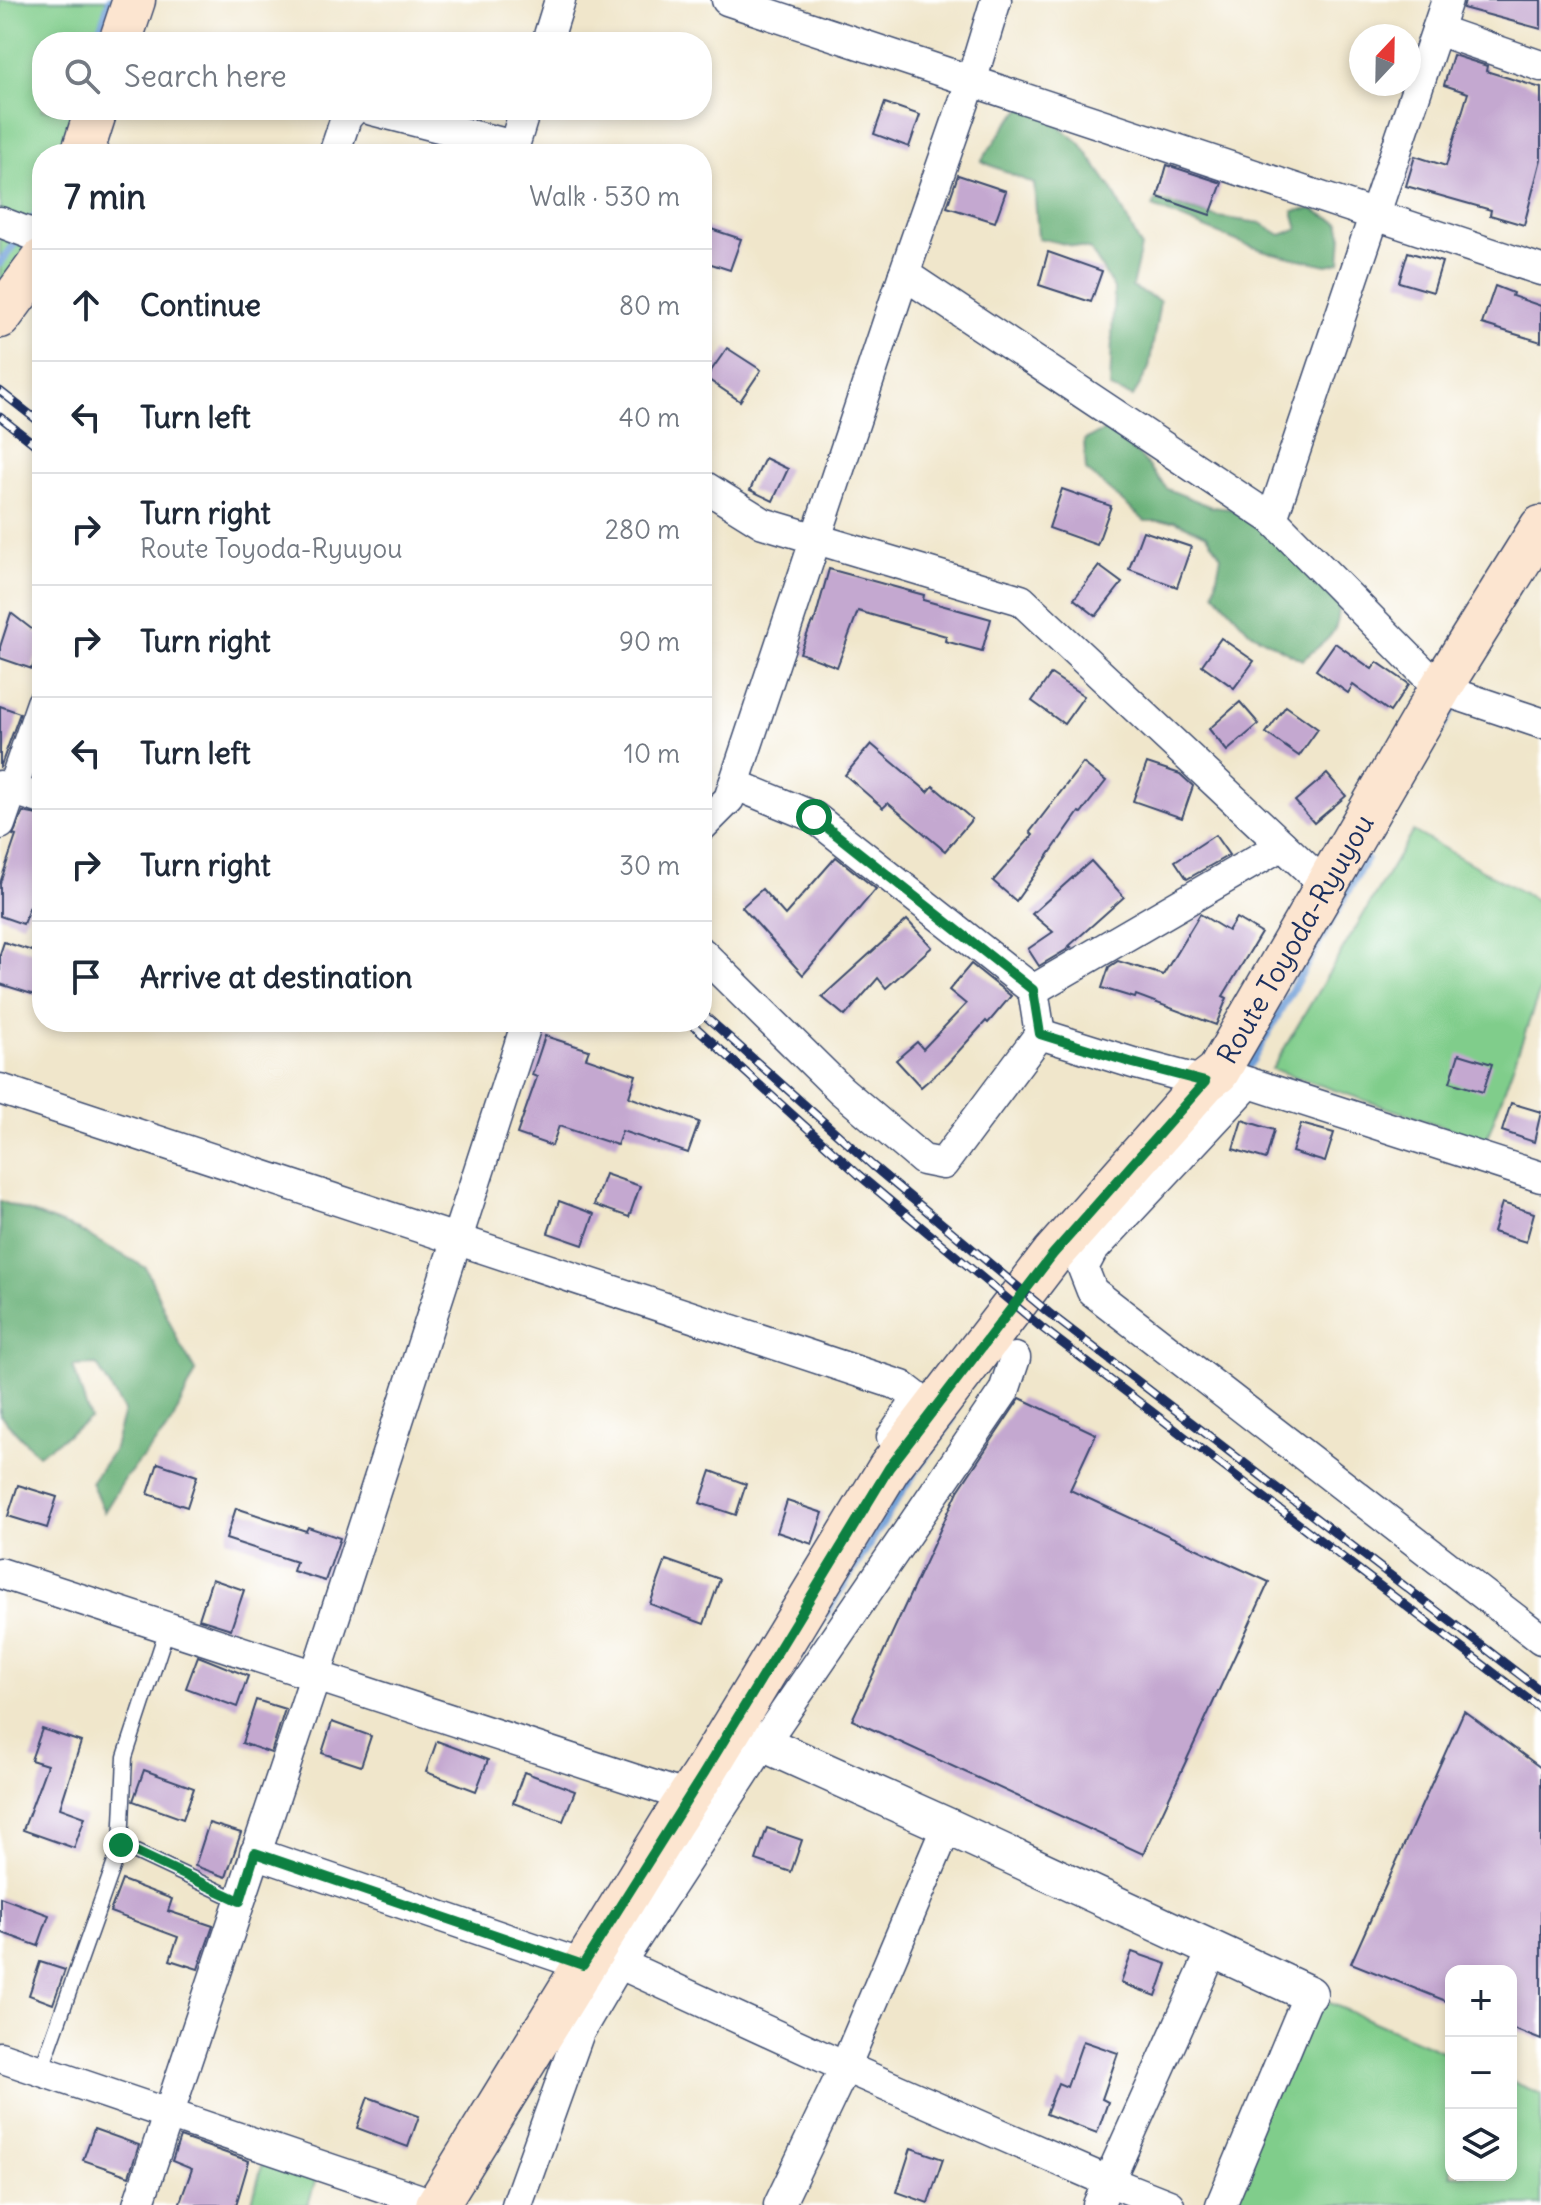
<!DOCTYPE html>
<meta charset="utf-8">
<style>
:root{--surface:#fff;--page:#f2f2f3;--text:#1f2937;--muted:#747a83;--line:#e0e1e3}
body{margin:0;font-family:Delius,sans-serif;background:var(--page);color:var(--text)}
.controls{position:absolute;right:24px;bottom:24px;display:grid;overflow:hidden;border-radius:16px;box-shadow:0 4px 12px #0003}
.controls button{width:72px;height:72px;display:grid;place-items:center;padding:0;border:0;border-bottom:2px solid var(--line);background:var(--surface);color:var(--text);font:40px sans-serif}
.compass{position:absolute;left:1349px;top:24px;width:72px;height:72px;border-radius:50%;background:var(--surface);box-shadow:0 4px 12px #0003;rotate:22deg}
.stop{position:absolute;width:24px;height:24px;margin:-18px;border:6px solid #0b8043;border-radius:50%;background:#fff}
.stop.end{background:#0b8043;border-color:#fff;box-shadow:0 2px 8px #0008}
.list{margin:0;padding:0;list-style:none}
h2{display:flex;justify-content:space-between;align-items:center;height:104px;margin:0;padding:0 32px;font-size:34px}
h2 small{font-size:26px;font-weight:400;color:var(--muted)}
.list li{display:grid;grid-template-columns:52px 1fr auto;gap:24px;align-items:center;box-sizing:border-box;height:112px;padding:0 32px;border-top:2px solid var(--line)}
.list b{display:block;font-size:30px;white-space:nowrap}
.list p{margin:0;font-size:26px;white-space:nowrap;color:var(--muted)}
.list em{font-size:26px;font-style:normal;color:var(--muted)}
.icon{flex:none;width:44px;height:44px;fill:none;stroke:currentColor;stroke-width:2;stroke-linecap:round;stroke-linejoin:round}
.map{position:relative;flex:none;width:1541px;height:2205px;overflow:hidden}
.search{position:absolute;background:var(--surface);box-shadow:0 4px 12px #0003;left:32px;top:32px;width:680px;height:88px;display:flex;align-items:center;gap:20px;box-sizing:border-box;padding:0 28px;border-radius:32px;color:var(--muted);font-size:30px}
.panel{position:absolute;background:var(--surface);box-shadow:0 4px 12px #0003;left:32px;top:144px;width:680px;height:888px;border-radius:32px}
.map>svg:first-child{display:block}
.green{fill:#80cd8b;stroke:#4e7e74;stroke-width:2}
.forest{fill:#68b077;stroke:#42706a;stroke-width:2}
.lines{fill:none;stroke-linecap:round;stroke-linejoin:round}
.stream{stroke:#6e9ed7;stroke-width:8}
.building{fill:#c4a8d0}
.service-casing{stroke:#3b4a6e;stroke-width:17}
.minor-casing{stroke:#3b4a6e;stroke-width:33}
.tertiary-casing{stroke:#3b4a6e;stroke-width:39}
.secondary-casing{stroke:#3b4a6e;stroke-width:45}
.service{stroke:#fff;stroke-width:14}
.minor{stroke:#fff;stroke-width:30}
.tertiary{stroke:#fff;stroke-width:36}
.secondary{stroke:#fce5d0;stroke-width:42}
.rail-casing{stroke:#1b2f5e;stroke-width:9}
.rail{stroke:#fff;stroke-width:6;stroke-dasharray:18;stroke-linecap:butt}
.route{stroke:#0b8043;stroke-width:10}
.labels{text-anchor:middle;stroke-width:7;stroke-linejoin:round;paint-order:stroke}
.street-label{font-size:28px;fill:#1b2f5e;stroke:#fff}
</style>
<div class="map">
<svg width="1541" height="2205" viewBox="0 0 1541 2205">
<rect width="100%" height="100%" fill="#fff"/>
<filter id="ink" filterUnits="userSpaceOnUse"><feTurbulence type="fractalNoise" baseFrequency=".0125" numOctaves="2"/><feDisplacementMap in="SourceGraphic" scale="16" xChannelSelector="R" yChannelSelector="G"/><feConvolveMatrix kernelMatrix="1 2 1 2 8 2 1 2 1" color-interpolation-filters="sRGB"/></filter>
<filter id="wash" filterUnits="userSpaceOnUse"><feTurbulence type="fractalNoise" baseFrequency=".006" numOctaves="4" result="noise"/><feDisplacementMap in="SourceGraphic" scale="32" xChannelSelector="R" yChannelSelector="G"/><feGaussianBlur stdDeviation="1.8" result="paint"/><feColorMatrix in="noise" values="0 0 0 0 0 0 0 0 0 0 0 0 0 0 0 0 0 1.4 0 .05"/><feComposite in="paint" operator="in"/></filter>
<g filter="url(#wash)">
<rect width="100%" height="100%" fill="#f0e6cb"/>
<!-- green -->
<g class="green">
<path d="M 0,0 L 135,0 L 120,42 L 42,42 L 42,110 L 97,110 L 82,154 L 42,154 L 42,243 L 0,317 Z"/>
<path d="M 1413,831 L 1541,903 L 1541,988 L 1486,1141 L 1272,1069 Z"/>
<path d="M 1309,1994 L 1451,2055 L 1451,2175 L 1511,2175 L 1511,2081 L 1541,2094 L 1541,2205 L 1221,2205 Z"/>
<path d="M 267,2148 L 320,2165 L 308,2205 L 251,2205 Z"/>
</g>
<!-- forest -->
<g class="forest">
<path d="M 1029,101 L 1080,143 L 1112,189 L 1141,247 L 1132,287 L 1160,301 L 1149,368 L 1133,397 L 1110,388 L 1114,289 L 1091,250 L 1038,238 L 1034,184 L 981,161 L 1008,123 Z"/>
<path d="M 1156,200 L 1217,217 L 1261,223 L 1281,235 L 1298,229 L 1293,211 L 1312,209 L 1339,223 L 1342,234 L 1340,262 L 1327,265 L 1272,253 L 1244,244 L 1153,207 Z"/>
<path d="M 1108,429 L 1142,458 L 1167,489 L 1212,507 L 1231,509 L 1263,525 L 1338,586 C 1341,632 1337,632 1302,660 L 1250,632 L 1214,592 L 1221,556 L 1207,535 L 1175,521 L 1145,521 L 1086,470 L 1084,440 Z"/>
<path d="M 0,1201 L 78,1230 L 146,1268 L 179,1343 L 196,1372 L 170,1426 L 126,1477 L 104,1512 L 91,1482 L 113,1451 L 124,1411 L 97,1365 L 73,1366 L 90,1419 L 38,1455 L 0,1415 Z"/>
</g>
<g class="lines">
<!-- stream -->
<g class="stream">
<path d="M 96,42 L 110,0"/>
<path d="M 28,225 L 42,206"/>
<path d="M 0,263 L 20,236"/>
<path d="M 1413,778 L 1458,700"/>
<path d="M 1241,1075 L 1253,1059 L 1366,859"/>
<path d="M 799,1657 L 906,1485 L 952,1419"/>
</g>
</g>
<g id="blocks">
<!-- building -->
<g class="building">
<path d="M 1465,0 L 1541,0 L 1541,29 L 1463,8 Z"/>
<path d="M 1453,55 L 1487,66 L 1486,71 L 1541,88 L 1541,159 L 1524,225 L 1490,215 L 1491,210 L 1406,186 L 1415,156 L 1446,166 L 1468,93 L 1444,85 Z"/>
<path d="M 885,103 L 920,115 L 909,147 L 874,134 Z"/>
<path d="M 1167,165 L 1222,183 L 1210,215 L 1158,197 Z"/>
<path d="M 958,175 L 1006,191 L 995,222 L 947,207 Z"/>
<path d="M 702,226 L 741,239 L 730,270 L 702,261 Z"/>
<path d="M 1048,252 L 1102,271 L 1091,302 L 1039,285 Z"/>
<path d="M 1408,252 L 1442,262 L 1433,292 L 1399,282 Z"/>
<path d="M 1495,286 L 1513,293 L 1512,296 L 1541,306 L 1541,342 L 1482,324 Z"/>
<path d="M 727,348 L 761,370 L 740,401 L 706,378 Z"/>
<path d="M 765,458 L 788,469 L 773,501 L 750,490 Z"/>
<path d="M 1062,489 L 1111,506 L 1097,545 L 1049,528 Z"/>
<path d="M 1143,531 L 1191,547 L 1177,587 L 1129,569 Z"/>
<path d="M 1099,566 L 1122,583 L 1096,616 L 1074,599 Z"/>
<path d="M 829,569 L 924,595 L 923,600 L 991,619 L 982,651 L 945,641 L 946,636 L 858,611 L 837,667 L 800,653 L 812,622 L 814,623 Z"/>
<path d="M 11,613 L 42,637 L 32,669 L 0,658 L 0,647 Z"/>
<path d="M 1221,638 L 1254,661 L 1234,688 L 1202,665 Z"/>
<path d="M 1335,643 L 1372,669 L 1377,662 L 1409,684 L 1390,712 L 1353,685 L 1348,693 L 1316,670 Z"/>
<path d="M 1051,674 L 1084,696 L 1064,724 L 1032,701 Z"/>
<path d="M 1240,702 L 1259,724 L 1227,751 L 1209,729 Z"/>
<path d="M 0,706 L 20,713 L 0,768 Z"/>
<path d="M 1286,706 L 1318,729 L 1299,756 L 1266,733 Z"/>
<path d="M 871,744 L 928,792 L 933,786 L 972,819 L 945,851 L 888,803 L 883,808 L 845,775 Z"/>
<path d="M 1083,763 L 1106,781 L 1081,813 L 1079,812 L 1016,901 L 993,881 L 1033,835 L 1030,832 Z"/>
<path d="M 1147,763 L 1180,774 L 1193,786 L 1182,818 L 1133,801 Z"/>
<path d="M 1327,774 L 1346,796 L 1314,823 L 1295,801 Z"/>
<path d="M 23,812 L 42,816 L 42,874 L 23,924 L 0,916 L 0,883 L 16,836 L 13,835 Z"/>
<path d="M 1215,835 L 1229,855 L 1187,879 L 1175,861 Z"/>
<path d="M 836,857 L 876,889 L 803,975 L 742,907 L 762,889 L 785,915 Z"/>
<path d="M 1091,861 L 1124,897 L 1069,946 L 1071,947 L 1039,966 L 1028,949 L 1053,932 L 1032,914 Z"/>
<path d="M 1200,914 L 1228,931 L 1236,918 L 1261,933 L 1223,996 L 1227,998 L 1216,1025 L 1136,995 L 1135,998 L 1102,988 L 1109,967 L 1118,961 L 1163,975 Z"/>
<path d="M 907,920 L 932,947 L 886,988 L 878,978 L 845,1016 L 822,997 Z"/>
<path d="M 4,942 L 42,954 L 42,972 L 35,995 L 0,984 L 0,954 Z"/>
<path d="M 971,964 L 1011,996 L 988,1023 L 986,1021 L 947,1064 L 921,1087 L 896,1060 L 917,1042 L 923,1049 L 966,1004 L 949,990 Z"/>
<path d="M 545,1036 L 589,1050 L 586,1058 L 636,1075 L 629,1097 L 699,1122 L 688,1153 L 622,1131 L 617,1145 L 559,1126 L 552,1146 L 517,1134 L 537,1077 L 532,1075 Z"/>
<path d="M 1459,1054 L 1492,1064 L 1483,1092 L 1450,1082 Z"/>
<path d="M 1511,1103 L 1541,1112 L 1534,1142 L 1502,1131 Z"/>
<path d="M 1242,1120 L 1274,1130 L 1266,1159 L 1233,1149 Z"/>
<path d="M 1301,1124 L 1334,1133 L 1325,1162 L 1292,1152 Z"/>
<path d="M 605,1174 L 640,1186 L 629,1217 L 594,1205 Z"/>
<path d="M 559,1201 L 594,1214 L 583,1245 L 548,1233 Z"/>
<path d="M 1502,1203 L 1534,1213 L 1526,1242 L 1493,1232 Z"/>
<path d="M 1020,1398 L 1096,1434 L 1070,1490 L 1269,1582 L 1143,1854 L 852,1720 L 958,1491 Z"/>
<path d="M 158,1463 L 197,1476 L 187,1507 L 148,1494 Z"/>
<path d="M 711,1471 L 746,1484 L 736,1515 L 700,1503 Z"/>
<path d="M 18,1485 L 57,1497 L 47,1528 L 8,1516 Z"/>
<path d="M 787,1501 L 823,1513 L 812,1544 L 777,1532 Z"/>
<path d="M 236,1508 L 306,1531 L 308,1527 L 340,1538 L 325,1581 L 293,1571 L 296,1562 L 226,1539 Z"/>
<path d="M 666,1560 L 720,1579 L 704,1624 L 650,1604 Z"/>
<path d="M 212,1579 L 244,1590 L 231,1629 L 199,1619 Z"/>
<path d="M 198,1656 L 248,1676 L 237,1707 L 186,1688 Z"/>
<path d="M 256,1700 L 285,1709 L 271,1753 L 242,1743 Z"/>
<path d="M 1464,1711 L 1541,1768 L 1541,2040 L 1511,2028 L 1511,1971 L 1451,1971 L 1451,2003 L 1351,1963 Z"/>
<path d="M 332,1722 L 371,1736 L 361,1766 L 322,1753 Z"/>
<path d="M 42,1729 L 81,1742 L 60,1808 L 85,1817 L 74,1848 L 23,1830 L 47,1765 L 31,1760 Z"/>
<path d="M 437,1741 L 488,1760 L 476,1791 L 426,1772 Z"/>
<path d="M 144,1770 L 194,1788 L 183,1819 L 133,1801 Z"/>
<path d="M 524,1772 L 575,1791 L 563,1821 L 513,1803 Z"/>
<path d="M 209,1823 L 241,1833 L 226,1877 L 195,1866 Z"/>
<path d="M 767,1828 L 802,1840 L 791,1872 L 756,1860 Z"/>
<path d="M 122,1880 L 172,1899 L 168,1911 L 213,1926 L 198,1969 L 170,1960 L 178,1937 L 110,1912 Z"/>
<path d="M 0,1897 L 49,1915 L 38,1946 L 0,1932 Z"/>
<path d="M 1132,1952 L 1167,1964 L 1156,1996 L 1121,1983 Z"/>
<path d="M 40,1962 L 65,1970 L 53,2004 L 29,1995 Z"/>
<path d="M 1083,2041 L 1118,2053 L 1102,2099 L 1108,2102 L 1097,2133 L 1046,2114 L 1058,2083 L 1067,2087 Z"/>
<path d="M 368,2097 L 419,2116 L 408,2147 L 357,2128 Z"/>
<path d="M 94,2129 L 139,2145 L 129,2176 L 83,2160 Z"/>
<path d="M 180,2137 L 249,2161 L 236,2205 L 179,2205 L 192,2169 L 172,2161 Z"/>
<path d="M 911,2148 L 943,2159 L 928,2203 L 897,2192 Z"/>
</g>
</g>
</g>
<g filter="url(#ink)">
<use href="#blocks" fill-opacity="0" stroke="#3b4a6e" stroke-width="2"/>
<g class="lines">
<!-- service casing -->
<g class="service-casing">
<g id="service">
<path d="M 167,1629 L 125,1757 L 121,1845 L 240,1901"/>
<path d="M 41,2071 L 121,1845"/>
</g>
</g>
<!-- minor casing -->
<g class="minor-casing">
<g id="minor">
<path d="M 727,0 L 1541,270"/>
<path d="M 1437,30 L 1541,66"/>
<path d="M 547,42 L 560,0"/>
<path d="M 372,110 L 514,146 L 525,110"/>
<path d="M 334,154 L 346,118 L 353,110"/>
<path d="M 0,222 L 42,238"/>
<path d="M 904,274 L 1272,519 L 1440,689 L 1541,723"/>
<path d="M 702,485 L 763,523 L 1021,600 L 1326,886"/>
<path d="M 1272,519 L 1447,0"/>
<path d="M 734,784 L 814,817 L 1033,990 L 1040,1034"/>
<path d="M 0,786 L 42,799"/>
<path d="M 0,824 L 42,703"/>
<path d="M 702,826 L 729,799 L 904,274 L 971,82 L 996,0"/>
<path d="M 702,953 L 841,1090 L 923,1160 L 943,1164 L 1040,1034 L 1133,1063 L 1205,1082"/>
<path d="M 1033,990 L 1282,845"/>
<path d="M 1231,1077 L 1541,1177"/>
<path d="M 1249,1083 L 1092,1251 L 1083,1268 L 1092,1291 L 1541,1639"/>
<path d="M 0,1089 L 902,1386 L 915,1396 L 911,1409 L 892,1437"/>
<path d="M 0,1573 L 688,1797"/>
<path d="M 255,1853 L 583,1965"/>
<path d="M 603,1956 L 845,2067 L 1098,2177 L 1169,2205"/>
<path d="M 0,2057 L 436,2205"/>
<path d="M 138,2205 L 315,1677 L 527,1022"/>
<path d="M 517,2205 L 579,2032 L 619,1964 L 763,1744 L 1004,1391 L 1015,1358"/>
<path d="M 779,2205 L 845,2067 L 947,1826"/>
<path d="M 1098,2205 L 1213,1949"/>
<path d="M 1221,2205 L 1309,1994"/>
</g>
</g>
<!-- tertiary casing -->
<g class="tertiary-casing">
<path id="tertiary" d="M 731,1729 L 947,1826 L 1309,1994"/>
</g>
<!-- secondary casing -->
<g class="secondary-casing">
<g id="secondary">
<path d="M 120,42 L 134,0"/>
<path d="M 82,154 L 96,110"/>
<path d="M 0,317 L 42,260"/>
<path id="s1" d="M 437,2205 L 672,1822 L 704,1773 L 889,1468 L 1053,1254 L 1205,1082 L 1218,1072 L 1440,689 L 1541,527"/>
</g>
</g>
<!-- service -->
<use href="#service" class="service"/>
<!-- minor -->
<use href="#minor" class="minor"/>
<!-- tertiary -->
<use href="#tertiary" class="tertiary"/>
<!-- secondary -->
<use href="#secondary" class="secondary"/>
<!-- rail casing -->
<g class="rail-casing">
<g id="rail">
<path d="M 0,391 L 42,424"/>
<path d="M 0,417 L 42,450"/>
<path d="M 702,1013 L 873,1166 L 1049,1313 L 1541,1691"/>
<path d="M 690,1022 L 859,1175 L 1041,1327 L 1541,1709"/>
</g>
</g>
<!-- rail -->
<use href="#rail" class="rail"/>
</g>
</g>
<g class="lines" filter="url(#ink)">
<!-- route -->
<path class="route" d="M 121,1845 L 240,1901 L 255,1853 L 583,1965 L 704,1773 L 889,1468 L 1053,1254 L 1205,1082 L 1133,1063 L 1040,1034 L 1033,990 L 814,817"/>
</g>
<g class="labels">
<!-- street labels -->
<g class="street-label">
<text dy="10" stroke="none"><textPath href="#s1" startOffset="1534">Route Toyoda-Ryuyou</textPath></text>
</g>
</g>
</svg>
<div class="controls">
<button>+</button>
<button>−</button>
<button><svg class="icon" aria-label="layers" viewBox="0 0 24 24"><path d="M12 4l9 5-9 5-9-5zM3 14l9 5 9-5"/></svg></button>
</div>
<svg class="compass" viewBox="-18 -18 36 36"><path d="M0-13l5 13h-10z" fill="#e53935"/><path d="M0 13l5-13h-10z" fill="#747a83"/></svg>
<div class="stop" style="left:814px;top:817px"></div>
<div class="stop end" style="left:121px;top:1845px"></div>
<div class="search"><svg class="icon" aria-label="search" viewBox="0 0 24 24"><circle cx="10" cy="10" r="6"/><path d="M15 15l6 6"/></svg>Search here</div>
<section class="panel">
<h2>7 min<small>Walk · 530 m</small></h2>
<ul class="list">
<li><svg class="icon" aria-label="ahead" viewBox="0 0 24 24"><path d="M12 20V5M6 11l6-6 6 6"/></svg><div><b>Continue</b></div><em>80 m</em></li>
<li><svg class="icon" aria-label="left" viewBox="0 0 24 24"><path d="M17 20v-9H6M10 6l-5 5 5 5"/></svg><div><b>Turn left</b></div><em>40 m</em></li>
<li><svg class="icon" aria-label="right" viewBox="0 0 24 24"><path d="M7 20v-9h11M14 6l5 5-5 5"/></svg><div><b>Turn right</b><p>Route Toyoda-Ryuyou</p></div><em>280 m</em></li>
<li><svg class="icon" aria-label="right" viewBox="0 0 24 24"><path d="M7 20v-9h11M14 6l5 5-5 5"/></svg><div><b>Turn right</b></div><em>90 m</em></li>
<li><svg class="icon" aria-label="left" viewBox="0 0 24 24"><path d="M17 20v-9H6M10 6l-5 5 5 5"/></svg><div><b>Turn left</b></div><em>10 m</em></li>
<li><svg class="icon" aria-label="right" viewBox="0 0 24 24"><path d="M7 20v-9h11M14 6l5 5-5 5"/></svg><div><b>Turn right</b></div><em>30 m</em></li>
<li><svg class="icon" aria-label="arrive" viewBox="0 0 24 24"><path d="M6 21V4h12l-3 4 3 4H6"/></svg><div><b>Arrive at destination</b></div></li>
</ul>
</section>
</div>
